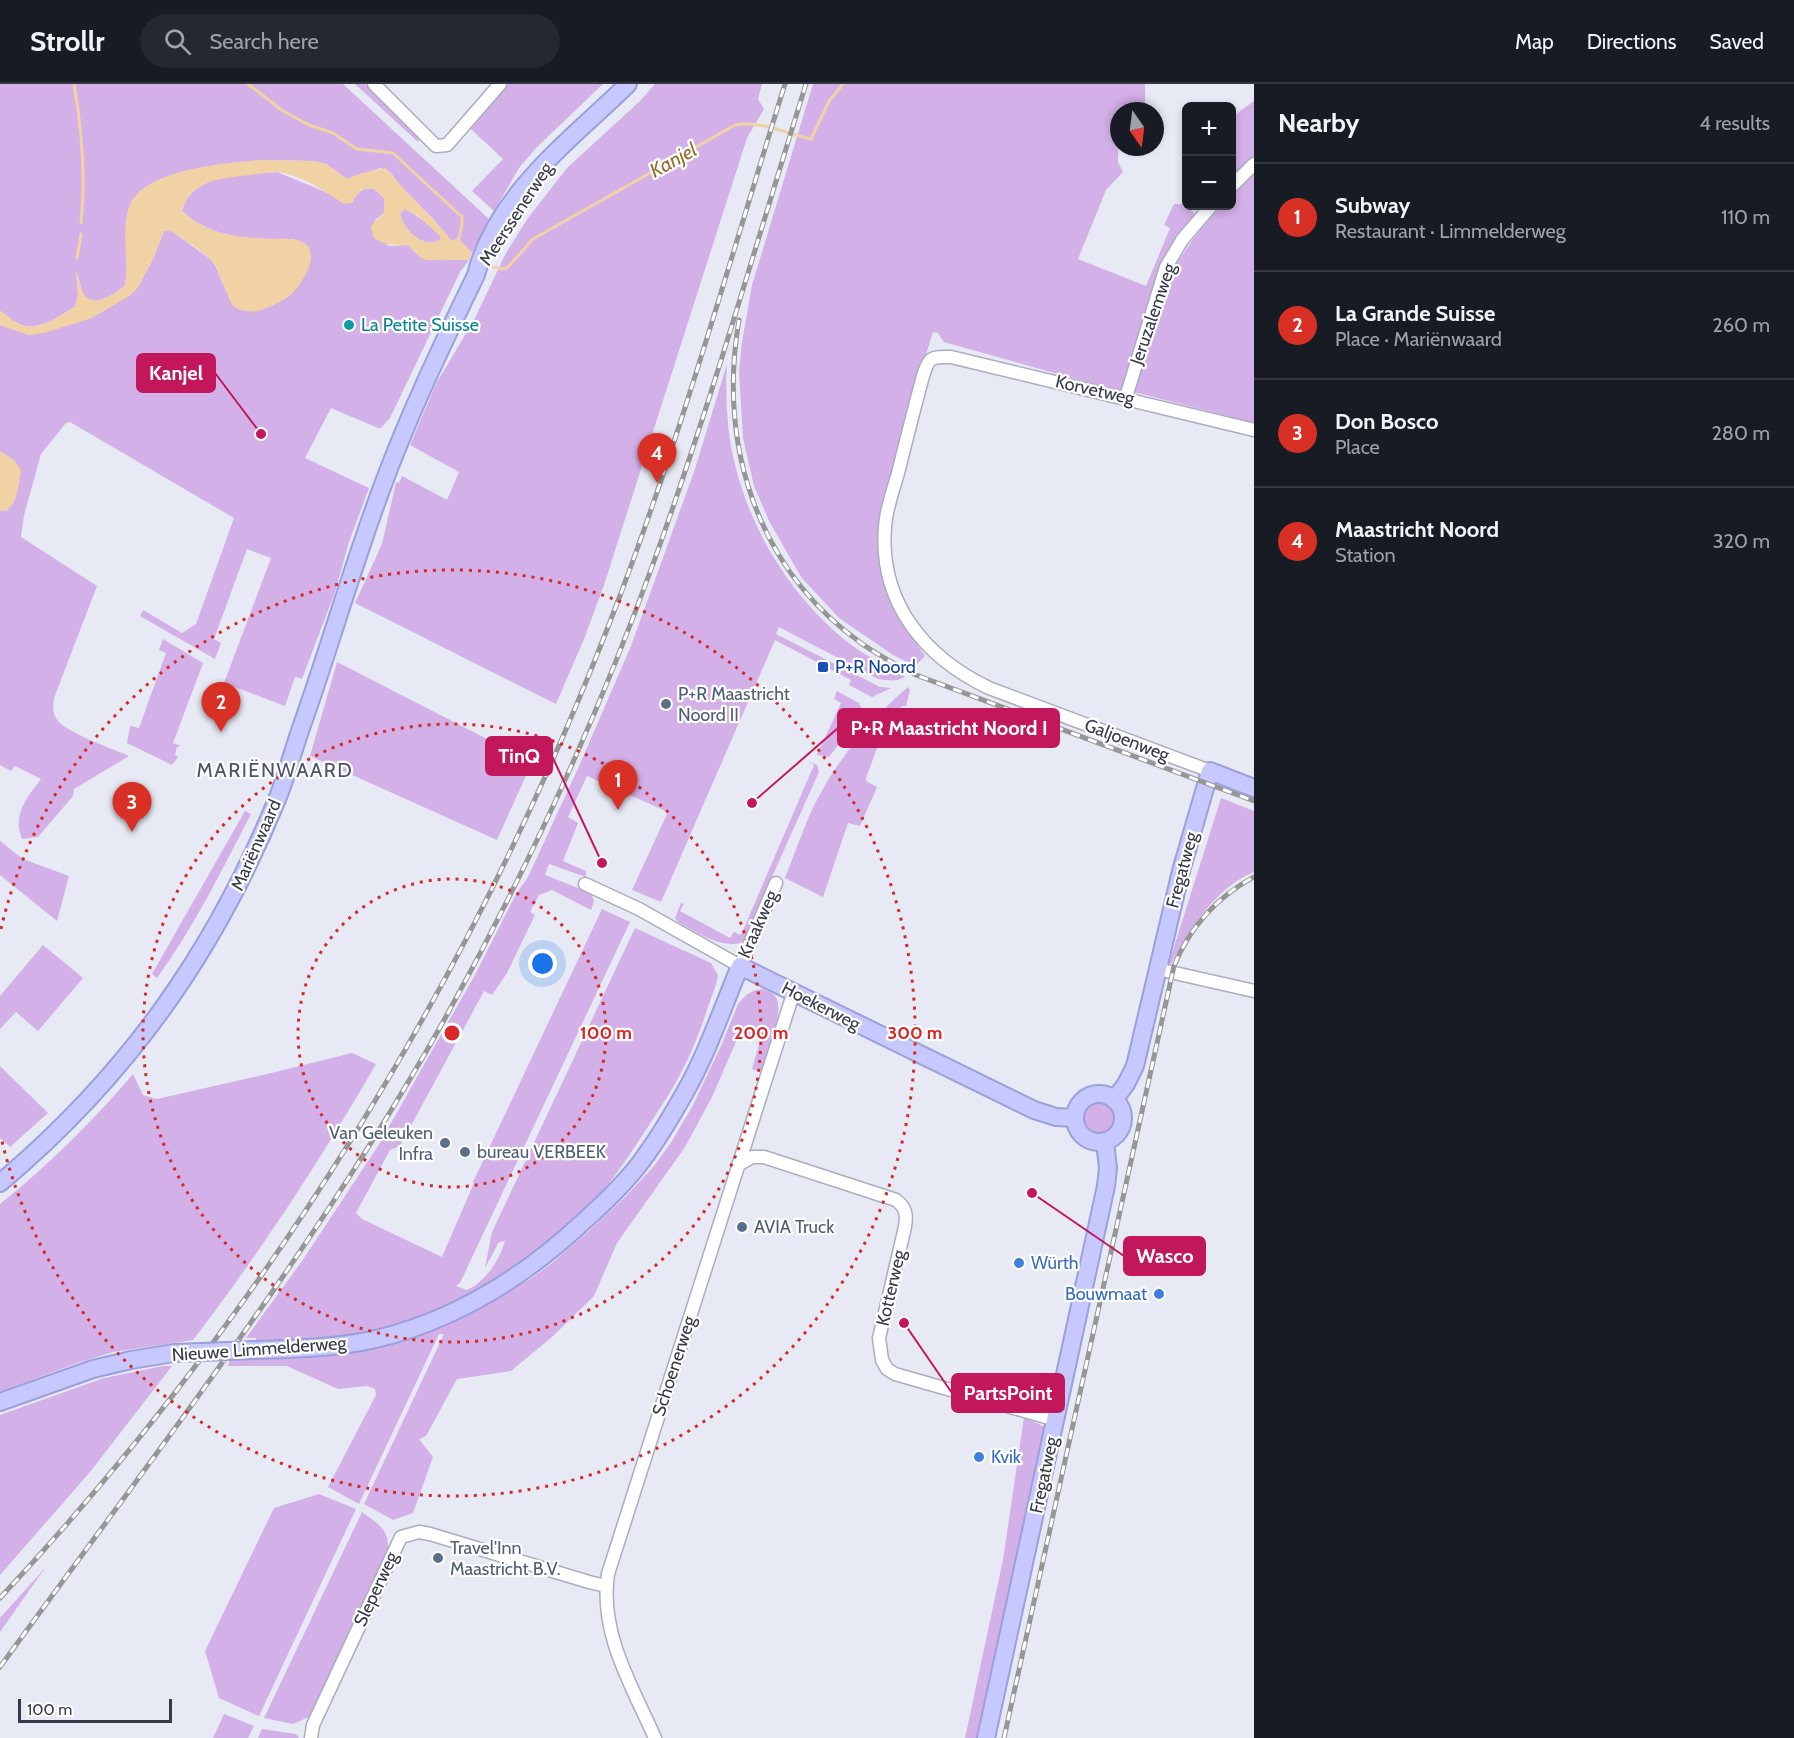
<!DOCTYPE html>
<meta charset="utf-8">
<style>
:root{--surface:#171b24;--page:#242831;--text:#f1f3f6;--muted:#9ea1a6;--line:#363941;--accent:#d93025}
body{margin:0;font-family:Cabin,sans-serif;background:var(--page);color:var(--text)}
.controls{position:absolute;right:18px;top:18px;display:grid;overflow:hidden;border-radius:9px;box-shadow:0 3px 9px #0003}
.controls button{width:54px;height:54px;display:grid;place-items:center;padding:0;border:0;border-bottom:2px solid var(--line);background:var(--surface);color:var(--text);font:30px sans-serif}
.compass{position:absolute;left:1110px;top:18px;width:54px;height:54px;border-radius:50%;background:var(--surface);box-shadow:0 3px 9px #0003;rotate:166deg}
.scale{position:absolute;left:18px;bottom:15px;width:154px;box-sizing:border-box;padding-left:6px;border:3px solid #363947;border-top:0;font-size:16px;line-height:21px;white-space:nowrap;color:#363947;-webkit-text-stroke:4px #fff;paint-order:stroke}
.you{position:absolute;left:543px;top:880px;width:21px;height:21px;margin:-15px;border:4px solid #fff;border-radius:50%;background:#1a73e8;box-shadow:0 0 0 9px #1a73e833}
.badge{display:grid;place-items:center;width:39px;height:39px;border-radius:50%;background:var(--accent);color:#fff;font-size:20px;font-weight:700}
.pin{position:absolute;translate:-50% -50px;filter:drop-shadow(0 2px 3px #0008)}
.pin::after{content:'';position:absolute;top:32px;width:21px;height:18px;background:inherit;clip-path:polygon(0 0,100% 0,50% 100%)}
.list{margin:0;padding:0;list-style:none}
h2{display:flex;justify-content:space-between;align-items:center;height:78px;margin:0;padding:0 24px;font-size:26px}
h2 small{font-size:20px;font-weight:400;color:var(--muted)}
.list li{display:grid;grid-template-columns:39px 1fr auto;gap:18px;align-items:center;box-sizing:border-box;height:108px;padding:0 24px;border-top:2px solid var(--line)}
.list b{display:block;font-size:22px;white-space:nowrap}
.list p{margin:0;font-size:20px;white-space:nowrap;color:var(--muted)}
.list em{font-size:20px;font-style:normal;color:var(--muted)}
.icon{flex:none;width:33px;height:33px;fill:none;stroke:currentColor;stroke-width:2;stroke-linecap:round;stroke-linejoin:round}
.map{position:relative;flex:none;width:1254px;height:1654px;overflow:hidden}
header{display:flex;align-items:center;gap:36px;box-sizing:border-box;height:84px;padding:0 30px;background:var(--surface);border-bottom:2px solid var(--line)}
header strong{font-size:28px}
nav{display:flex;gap:33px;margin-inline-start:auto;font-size:21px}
.search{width:420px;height:54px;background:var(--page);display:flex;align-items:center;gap:15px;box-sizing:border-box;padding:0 21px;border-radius:33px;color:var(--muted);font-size:22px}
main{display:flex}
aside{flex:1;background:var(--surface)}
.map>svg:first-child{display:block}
.green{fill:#d4b0e8}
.water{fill:#f0d2a4;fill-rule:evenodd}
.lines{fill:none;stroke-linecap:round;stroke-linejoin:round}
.stream{stroke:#f0d2a4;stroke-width:3}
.street-casing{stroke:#aaadbf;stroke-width:15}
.secondary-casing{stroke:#9b9fda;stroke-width:20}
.street{stroke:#fff;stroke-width:12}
.secondary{stroke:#c7c9fe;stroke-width:16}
.rail-casing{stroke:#969696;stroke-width:5}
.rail{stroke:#fff;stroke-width:3;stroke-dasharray:9;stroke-linecap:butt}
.secondary-bridge-casing{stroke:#9b9fda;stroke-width:20;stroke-linecap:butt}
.secondary-bridge{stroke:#c7c9fe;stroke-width:16}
.ring{fill:none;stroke:#d62828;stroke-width:3;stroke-dasharray:3 6}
.culture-dot{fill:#0f9aa8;stroke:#fff;stroke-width:2}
.transit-dot{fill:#1a4fb4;stroke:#fff;stroke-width:2}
.service-dot{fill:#5c6f8a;stroke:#fff;stroke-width:2}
.shop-dot{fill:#3f7fe0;stroke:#fff;stroke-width:2}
.labels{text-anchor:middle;stroke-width:4.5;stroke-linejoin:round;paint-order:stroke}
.street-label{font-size:18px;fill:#363947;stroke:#fff}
.culture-label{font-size:18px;fill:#0d838f;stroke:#fff;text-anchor:start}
.transit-label{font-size:18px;fill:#164399;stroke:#fff;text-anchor:start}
.service-label{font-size:18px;fill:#4e5e75;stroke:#fff;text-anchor:start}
.shop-label{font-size:18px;fill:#366cbe;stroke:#fff;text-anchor:start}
.water-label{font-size:20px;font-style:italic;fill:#936b29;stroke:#fff}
.neighbourhood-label{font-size:20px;letter-spacing:1.5px;fill:#4d536a;stroke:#fff}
.centre{fill:#d62828;stroke:#fff;stroke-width:3}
.ring-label{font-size:18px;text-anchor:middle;font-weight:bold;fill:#d62828;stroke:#fff;stroke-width:4.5;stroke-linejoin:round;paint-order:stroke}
.leader{fill:none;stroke:#c2185b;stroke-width:2}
.callout-dot{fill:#c2185b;stroke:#fff;stroke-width:2}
.callout{fill:#c2185b;stroke:#c2185b;stroke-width:2}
.callout-label{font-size:20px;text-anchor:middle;font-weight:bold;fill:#fff}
</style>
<header>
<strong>Strollr</strong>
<div class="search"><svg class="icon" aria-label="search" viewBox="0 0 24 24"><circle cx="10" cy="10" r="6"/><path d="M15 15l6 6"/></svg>Search here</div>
<nav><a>Map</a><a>Directions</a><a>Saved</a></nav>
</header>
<main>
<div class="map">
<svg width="1254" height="1654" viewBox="0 0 1254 1654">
<rect width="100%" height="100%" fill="#e7e9f4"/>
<!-- green -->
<g class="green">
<path d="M 0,0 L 343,0 L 489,135 L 472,169 L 457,154 L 453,157 L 450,156 L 435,137 L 400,101 L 390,88 L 381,84 L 347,95 L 326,80 L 313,77 L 264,76 L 239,78 L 203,84 L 154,98 L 140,107 L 126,137 L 127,185 L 125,201 C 117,209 92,226 83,210 C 80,203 79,194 76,187 L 78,211 L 75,223 C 58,232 36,251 16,238 C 10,235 6,230 0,227 Z"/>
<path d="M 355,0 L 365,0 L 421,54 L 418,58 Z"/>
<path d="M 508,0 L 603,0 L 536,64 L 519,84 L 494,127 L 472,107 L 503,75 L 471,45 Z"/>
<path d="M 655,0 L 762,0 L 758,15 L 764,25 L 747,54 L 604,501 L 584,555 L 556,620 L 355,519 L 382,460 L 396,398 L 399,399 L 402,392 L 447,416 L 459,388 L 410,361 L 436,300 L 475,234 L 506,169 L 528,134 L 567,84 L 640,17 Z"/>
<path d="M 813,0 L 1145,0 L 1145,22 L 1142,27 L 1119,27 L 1118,78 L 1123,88 L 1106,106 L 1078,175 L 1146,202 L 1170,144 L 1164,141 L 1174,120 L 1184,120 L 1193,128 L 1195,135 L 1179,155 L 1121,309 L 1111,308 L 1111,305 L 944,258 L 938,249 L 933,248 L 908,328 L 882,430 L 889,505 L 895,528 L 925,572 L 915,582 L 893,571 L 839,534 L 801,493 L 769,437 L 754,402 L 743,354 L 739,287 L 742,258 L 752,201 Z"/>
<path d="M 1254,17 L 1254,78 L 1232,99 L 1232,33 Z"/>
<path d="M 277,88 L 352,119 C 357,109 362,103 374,105 L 384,114 L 384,129 L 375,136 L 372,146 L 389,162 L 408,161 C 412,165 415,169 419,172 C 428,179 457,175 469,176 L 460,188 L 390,334 L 381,344 L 378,344 L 331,324 L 305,374 L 369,404 L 349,458 L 335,508 L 302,595 L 295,593 L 285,622 L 224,599 L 271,474 L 247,465 L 214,555 L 221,559 L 215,575 L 140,532 L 143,526 L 182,549 L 196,540 L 234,434 L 70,338 L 66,339 L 41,370 L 24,431 L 21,453 L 97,502 L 54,614 C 53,622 52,630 58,637 C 68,649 113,665 129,672 L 74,705 L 73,712 L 38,753 L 22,755 C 12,731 27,713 41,695 L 15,682 L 11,687 L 0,681 L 0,427 L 8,426 L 15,377 L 0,367 L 0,241 L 29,251 L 114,220 L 129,212 L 138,203 L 153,175 L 164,147 L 170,146 L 209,174 L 215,181 L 226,207 L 261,226 C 287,216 304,200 311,173 L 294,155 C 253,155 213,156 182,127 C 192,88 245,91 277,88 Z"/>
<path d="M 1254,89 L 1254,339 L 1134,308 L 1171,188 L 1193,155 L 1220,122 L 1232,122 L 1232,109 Z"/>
<path d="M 404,124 C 418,132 430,141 441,153 L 440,156 C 422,165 404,146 400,130 Z"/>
<path d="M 727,280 C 725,307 727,346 733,372 C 749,447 795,520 857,565 C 872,575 890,583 905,592 C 898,599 888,596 878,595 L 779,543 L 776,550 L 880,603 L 891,604 L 872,613 L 849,601 L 851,596 L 775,556 L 661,818 L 632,806 L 668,728 L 587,692 L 568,733 L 578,739 L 563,777 L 586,787 L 586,793 L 549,780 L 545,791 L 591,809 L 594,817 L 591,826 L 552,806 L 539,811 L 530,828 L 535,831 L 507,889 L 492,911 L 484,907 L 400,1062 L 390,1066 L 356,1129 L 362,1135 L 442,1173 L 474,1099 L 473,1098 L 602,825 L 630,838 L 460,1199 L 456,1202 L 467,1206 C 486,1197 499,1177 505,1157 L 499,1158 L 485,1184 L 492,1148 L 635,844 L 711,879 L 718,891 C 716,903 711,914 707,926 C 693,969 678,998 653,1035 C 634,1064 615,1095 591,1120 C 520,1195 420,1249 316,1257 C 296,1259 276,1258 256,1258 L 256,1254 L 246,1254 L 302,1177 L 378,1062 L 476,889 L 516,810 L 528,793 L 580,680 L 631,562 L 694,388 Z"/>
<path d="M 163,555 L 203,579 L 173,659 L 181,662 L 177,663 L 175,671 L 178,673 L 172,681 L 127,659 L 130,642 L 139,644 L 166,569 L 159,566 Z"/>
<path d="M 337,578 L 532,678 L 497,756 L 310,672 Z"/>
<path d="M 908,603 L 910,606 L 906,622 L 902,622 L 886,640 L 866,694 L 866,697 L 877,703 L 860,742 L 848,739 L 823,813 L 785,794 C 797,764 807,732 823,705 C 843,669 877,629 908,603 Z"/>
<path d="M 837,607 L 859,619 L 863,628 L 829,673 L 817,671 L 841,619 L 834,615 Z"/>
<path d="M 807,677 L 817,681 L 819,688 L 745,853 L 741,859 C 718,864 697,848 678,838 L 675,834 L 681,819 L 684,820 L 680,827 L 730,854 L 734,848 L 741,851 L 814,681 Z"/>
<path d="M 1221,714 L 1254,727 L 1254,788 C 1215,804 1191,844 1171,880 L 1169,879 Z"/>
<path d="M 245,727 L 251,730 C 222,786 194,843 157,894 L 152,890 Z"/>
<path d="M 0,757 L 23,775 L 69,792 L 57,837 L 0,791 Z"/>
<path d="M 43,861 L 83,894 L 38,947 L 16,928 L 0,945 L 0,912 Z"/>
<path d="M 763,905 C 767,907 772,908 775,912 C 786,925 767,970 762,985 L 758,987 L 752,985 L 761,954 L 738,953 L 712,1013 L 685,1063 L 617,1159 L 594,1212 L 552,1253 L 511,1287 L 457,1295 L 426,1352 L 419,1355 L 433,1373 L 413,1429 L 393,1436 L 364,1420 L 444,1250 L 439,1250 L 359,1420 L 328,1403 L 376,1311 L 375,1305 L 367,1302 L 338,1305 L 287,1282 L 228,1282 L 230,1276 L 302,1272 L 485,1220 L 530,1195 L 552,1179 L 590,1146 L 626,1112 L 654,1082 L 672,1057 L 693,1021 L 721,962 L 738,920 L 746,911 L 755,906 Z"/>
<path d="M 352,969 L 376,980 C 321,1075 260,1169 193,1256 L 113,1268 L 77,1279 L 0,1308 L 0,1120 C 49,1081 93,1037 133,990 L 143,1011 L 157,1015 L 267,990 Z"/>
<path d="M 0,982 L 48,1029 L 10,1063 L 0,1054 Z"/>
<circle cx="1098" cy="1034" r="16"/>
<path d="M 163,1282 L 172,1282 L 90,1388 L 0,1491 L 0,1331 L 104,1294 Z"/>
<path d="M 1024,1333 L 1049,1345 L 981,1654 L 965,1654 L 1003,1476 Z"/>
<path d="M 319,1410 L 356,1425 L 259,1632 L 219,1614 L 205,1567 L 274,1424 Z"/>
<path d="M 362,1428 C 377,1439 389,1445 388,1465 L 311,1632 L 293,1640 L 264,1634 Z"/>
<path d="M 45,1484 L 0,1548 L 0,1534 Z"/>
<path d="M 224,1630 L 254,1642 L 248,1654 L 213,1654 Z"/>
<path d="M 262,1645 L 296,1650 L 299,1654 L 258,1654 Z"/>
</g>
<!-- water -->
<g class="water">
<path d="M 264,76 L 313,77 L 326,80 L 347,95 L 359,90 L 386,84 L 400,101 L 446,149 L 450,156 L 453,157 L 458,154 L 472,169 L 469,176 L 427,176 L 421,174 L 408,161 C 395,161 384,162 373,153 L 371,142 L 384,129 L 384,114 L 374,105 C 362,103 357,109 352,119 L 344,120 C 325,107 301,91 278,88 C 270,87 259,90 250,91 C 224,94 190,95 182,127 C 209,152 237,153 272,155 C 281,155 291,154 300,157 C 325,166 301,203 288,213 C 284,216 279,218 275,220 C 262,227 245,232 232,221 L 215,180 L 201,167 L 170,146 L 164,147 L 153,175 L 138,203 L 129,212 L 92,234 L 44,249 L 29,251 L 0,241 L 0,227 C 6,230 10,235 16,238 C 36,251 58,232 75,223 L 78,211 L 76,185 C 78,193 80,202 83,209 C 92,226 116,210 125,201 C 129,176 121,147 129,123 C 142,85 230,78 264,76 ZM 404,125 L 417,131 L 441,153 L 440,156 C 422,165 404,146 400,130 Z"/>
<path d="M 0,367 L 15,377 L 21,386 C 19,399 17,429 0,427 Z"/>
</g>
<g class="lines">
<!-- stream -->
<g class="stream">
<path d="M 74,0 C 82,46 86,92 81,139"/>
<path d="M 248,0 L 283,27 L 309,41 L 333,49 L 357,65 L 393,69 L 462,133 L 462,141 L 458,157"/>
<path d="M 77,174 L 81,150"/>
<path d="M 493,183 L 503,185 L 507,184 L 533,155 L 735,41 C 761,36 786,50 811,55 L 829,17 L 843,0"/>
</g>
<!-- street casing -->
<g class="street-casing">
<g id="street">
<path d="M 374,0 L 436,62 L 447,61 L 500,0"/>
<path d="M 1232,102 L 1254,80"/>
<path d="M 1126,313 L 1166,183 L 1182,156 L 1211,122"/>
<path d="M 1210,687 L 989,604 C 924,573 879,518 885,443 C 886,425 893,407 898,389 C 906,357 914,325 923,292 C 929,272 932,273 951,273 L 1254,346"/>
<path d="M 585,800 L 639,825 L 740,882 L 776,799"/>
<path d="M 1157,885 L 1254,907"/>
<path d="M 738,1081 L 752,1073 L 764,1073 L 896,1116 C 906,1124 907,1130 905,1143 L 879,1254 L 882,1276 L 887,1285 L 895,1290 L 1056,1336"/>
<path d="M 311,1654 L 313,1641 L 401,1453 L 419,1448 L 430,1450 L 589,1498 L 606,1502"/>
<path d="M 655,1654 C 632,1602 599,1549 608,1490 L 794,907"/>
</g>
</g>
<!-- secondary casing -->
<g class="secondary-casing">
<g id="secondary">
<circle cx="1099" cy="1034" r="24"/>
<path d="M 1114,1016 L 1126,1000 L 1135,982 L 1181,787 L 1210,687 L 1254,704"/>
<path d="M 0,1099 C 128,991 215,868 278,713 C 287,690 293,667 301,644 C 329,565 352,484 381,406 C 408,332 442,261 476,191 C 496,110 572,55 628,0"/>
<path d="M 254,1266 C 295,1265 336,1264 376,1255 C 456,1236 524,1193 583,1138 C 602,1121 621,1103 637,1083 C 655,1060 670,1035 684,1010 C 707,970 722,925 740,882 L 1034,1026 L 1056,1033 L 1074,1034"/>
<path d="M 0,1318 L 93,1285 L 131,1276 L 174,1269"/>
<path d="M 986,1654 L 1106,1102 L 1108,1084 L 1105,1058"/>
</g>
</g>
<!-- street -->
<use href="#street" class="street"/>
<!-- secondary -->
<use href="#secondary" class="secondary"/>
<!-- rail casing -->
<g class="rail-casing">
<g id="rail">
<path d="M 739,236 C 718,360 756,484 861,559 C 879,572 897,581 916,591 L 1254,717"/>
<path d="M 0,1514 C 262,1234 469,900 608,543 C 677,366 728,182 785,0"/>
<path d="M 0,1583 C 153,1372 315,1166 443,938 C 524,792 596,638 653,480 C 710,322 756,160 806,0"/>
<path d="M 1004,1654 L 1174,882 C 1190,843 1217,813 1254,793"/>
</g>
</g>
<!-- rail -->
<use href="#rail" class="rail"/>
<!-- secondary-bridge casing -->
<g class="secondary-bridge-casing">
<path id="secondary-bridge" d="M 174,1269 L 254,1266"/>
</g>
<!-- secondary-bridge -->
<use href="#secondary-bridge" class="secondary-bridge"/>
</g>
<!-- distance rings -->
<g class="ring">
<circle cx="452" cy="949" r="154"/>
<circle cx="452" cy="949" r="309"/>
<path d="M1 845A463 463 0 1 1 1 1053"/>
</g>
<!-- markers -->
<circle class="culture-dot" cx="349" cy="241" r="6"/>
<rect class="transit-dot" x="817" y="577" width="12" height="12" rx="3"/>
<g class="service-dot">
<circle cx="666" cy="620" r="6"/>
<circle cx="445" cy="1059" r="6"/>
<circle cx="465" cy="1068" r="6"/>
<circle cx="742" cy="1143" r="6"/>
<circle cx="438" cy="1474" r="6"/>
</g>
<g class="shop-dot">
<circle cx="1019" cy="1179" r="6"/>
<circle cx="1159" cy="1210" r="6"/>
<circle cx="979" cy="1373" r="6"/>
</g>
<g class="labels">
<!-- street labels -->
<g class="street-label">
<text transform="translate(516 130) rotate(-57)" y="6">Meerssenerweg</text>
<text transform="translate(1153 230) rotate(-71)" y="6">Jeruzalemweg</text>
<text transform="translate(1095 306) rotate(13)" y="6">Korvetweg</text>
<text transform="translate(1127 656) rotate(21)" y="6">Galjoenweg</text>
<text transform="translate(256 761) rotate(-66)" y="6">Mariënwaard</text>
<text transform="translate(1182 786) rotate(-75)" y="6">Fregatweg</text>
<text transform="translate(758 840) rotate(-66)" y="6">Kraakweg</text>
<text transform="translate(821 922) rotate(27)" y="6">Hoekerweg</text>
<text transform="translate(891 1204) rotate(-77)" y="6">Kotterweg</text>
<text transform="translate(259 1265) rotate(-4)" y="6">Nieuwe Limmelderweg</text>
<text transform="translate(674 1282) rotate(-72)" y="6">Schoenerweg</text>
<text transform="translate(1044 1391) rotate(-78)" y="6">Fregatweg</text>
<text transform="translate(376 1505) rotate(-65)" y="6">Sleperweg</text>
</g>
<!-- culture labels -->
<g class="culture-label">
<text x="361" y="247">La Petite Suisse</text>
</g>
<!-- transit labels -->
<g class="transit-label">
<text x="835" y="589">P+R Noord</text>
</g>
<!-- service labels -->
<g class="service-label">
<text x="678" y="616">P+R Maastricht<tspan x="678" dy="21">Noord II</tspan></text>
<text x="433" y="1055" text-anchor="end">Van Geleuken<tspan x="433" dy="21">Infra</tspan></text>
<text x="477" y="1074">bureau VERBEEK</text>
<text x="754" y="1149">AVIA Truck</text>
<text x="450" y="1470">Travel'Inn<tspan x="450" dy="21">Maastricht B.V.</tspan></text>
</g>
<!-- shop labels -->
<g class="shop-label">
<text x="1031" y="1185">Würth</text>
<text x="1147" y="1216" text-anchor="end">Bouwmaat</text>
<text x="991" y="1379">Kvik</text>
</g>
<!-- water labels -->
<g class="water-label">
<text transform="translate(673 76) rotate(-29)" y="7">Kanjel</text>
</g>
<!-- neighbourhood labels -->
<g class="neighbourhood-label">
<text x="275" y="693">MARIËNWAARD</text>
</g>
</g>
<circle cx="452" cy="949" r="9" class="centre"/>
<g class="ring-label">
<text x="606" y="955">100 m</text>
<text x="761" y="955">200 m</text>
<text x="915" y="955">300 m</text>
</g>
<!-- callouts -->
<path class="leader" d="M261 350L215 289M752 719L838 644M602 779L552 672M1032 1109L1124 1172M904 1239L952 1309"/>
<g class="callout-dot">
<circle cx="261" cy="350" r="6"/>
<circle cx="752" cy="719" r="6"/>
<circle cx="602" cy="779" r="6"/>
<circle cx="1032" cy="1109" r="6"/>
<circle cx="904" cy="1239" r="6"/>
</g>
<g class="callout">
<rect x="137" y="270" width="78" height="38" rx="6"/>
<rect x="838" y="625" width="221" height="38" rx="6"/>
<rect x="486" y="653" width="66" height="38" rx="6"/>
<rect x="1124" y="1153" width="81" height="38" rx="6"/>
<rect x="952" y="1290" width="112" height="38" rx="6"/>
</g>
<g class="callout-label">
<text x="176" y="296">Kanjel</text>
<text x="949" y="651">P+R Maastricht Noord I</text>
<text x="519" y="679">TinQ</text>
<text x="1165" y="1179">Wasco</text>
<text x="1008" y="1316">PartsPoint</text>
</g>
</svg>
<div class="controls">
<button>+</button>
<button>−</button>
</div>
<svg class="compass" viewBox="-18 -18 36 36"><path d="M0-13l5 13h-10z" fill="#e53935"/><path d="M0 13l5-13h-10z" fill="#9ea1a6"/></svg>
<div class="scale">100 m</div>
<div class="you"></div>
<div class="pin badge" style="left:618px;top:726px">1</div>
<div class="pin badge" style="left:221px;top:648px">2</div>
<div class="pin badge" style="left:132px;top:748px">3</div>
<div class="pin badge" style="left:657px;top:399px">4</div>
</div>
<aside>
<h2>Nearby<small>4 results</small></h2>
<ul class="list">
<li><span class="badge">1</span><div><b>Subway</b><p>Restaurant · Limmelderweg</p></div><em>110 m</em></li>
<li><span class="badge">2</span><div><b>La Grande Suisse</b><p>Place · Mariënwaard</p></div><em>260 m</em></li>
<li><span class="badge">3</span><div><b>Don Bosco</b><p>Place</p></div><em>280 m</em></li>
<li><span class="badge">4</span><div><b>Maastricht Noord</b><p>Station</p></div><em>320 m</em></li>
</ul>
</aside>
</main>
